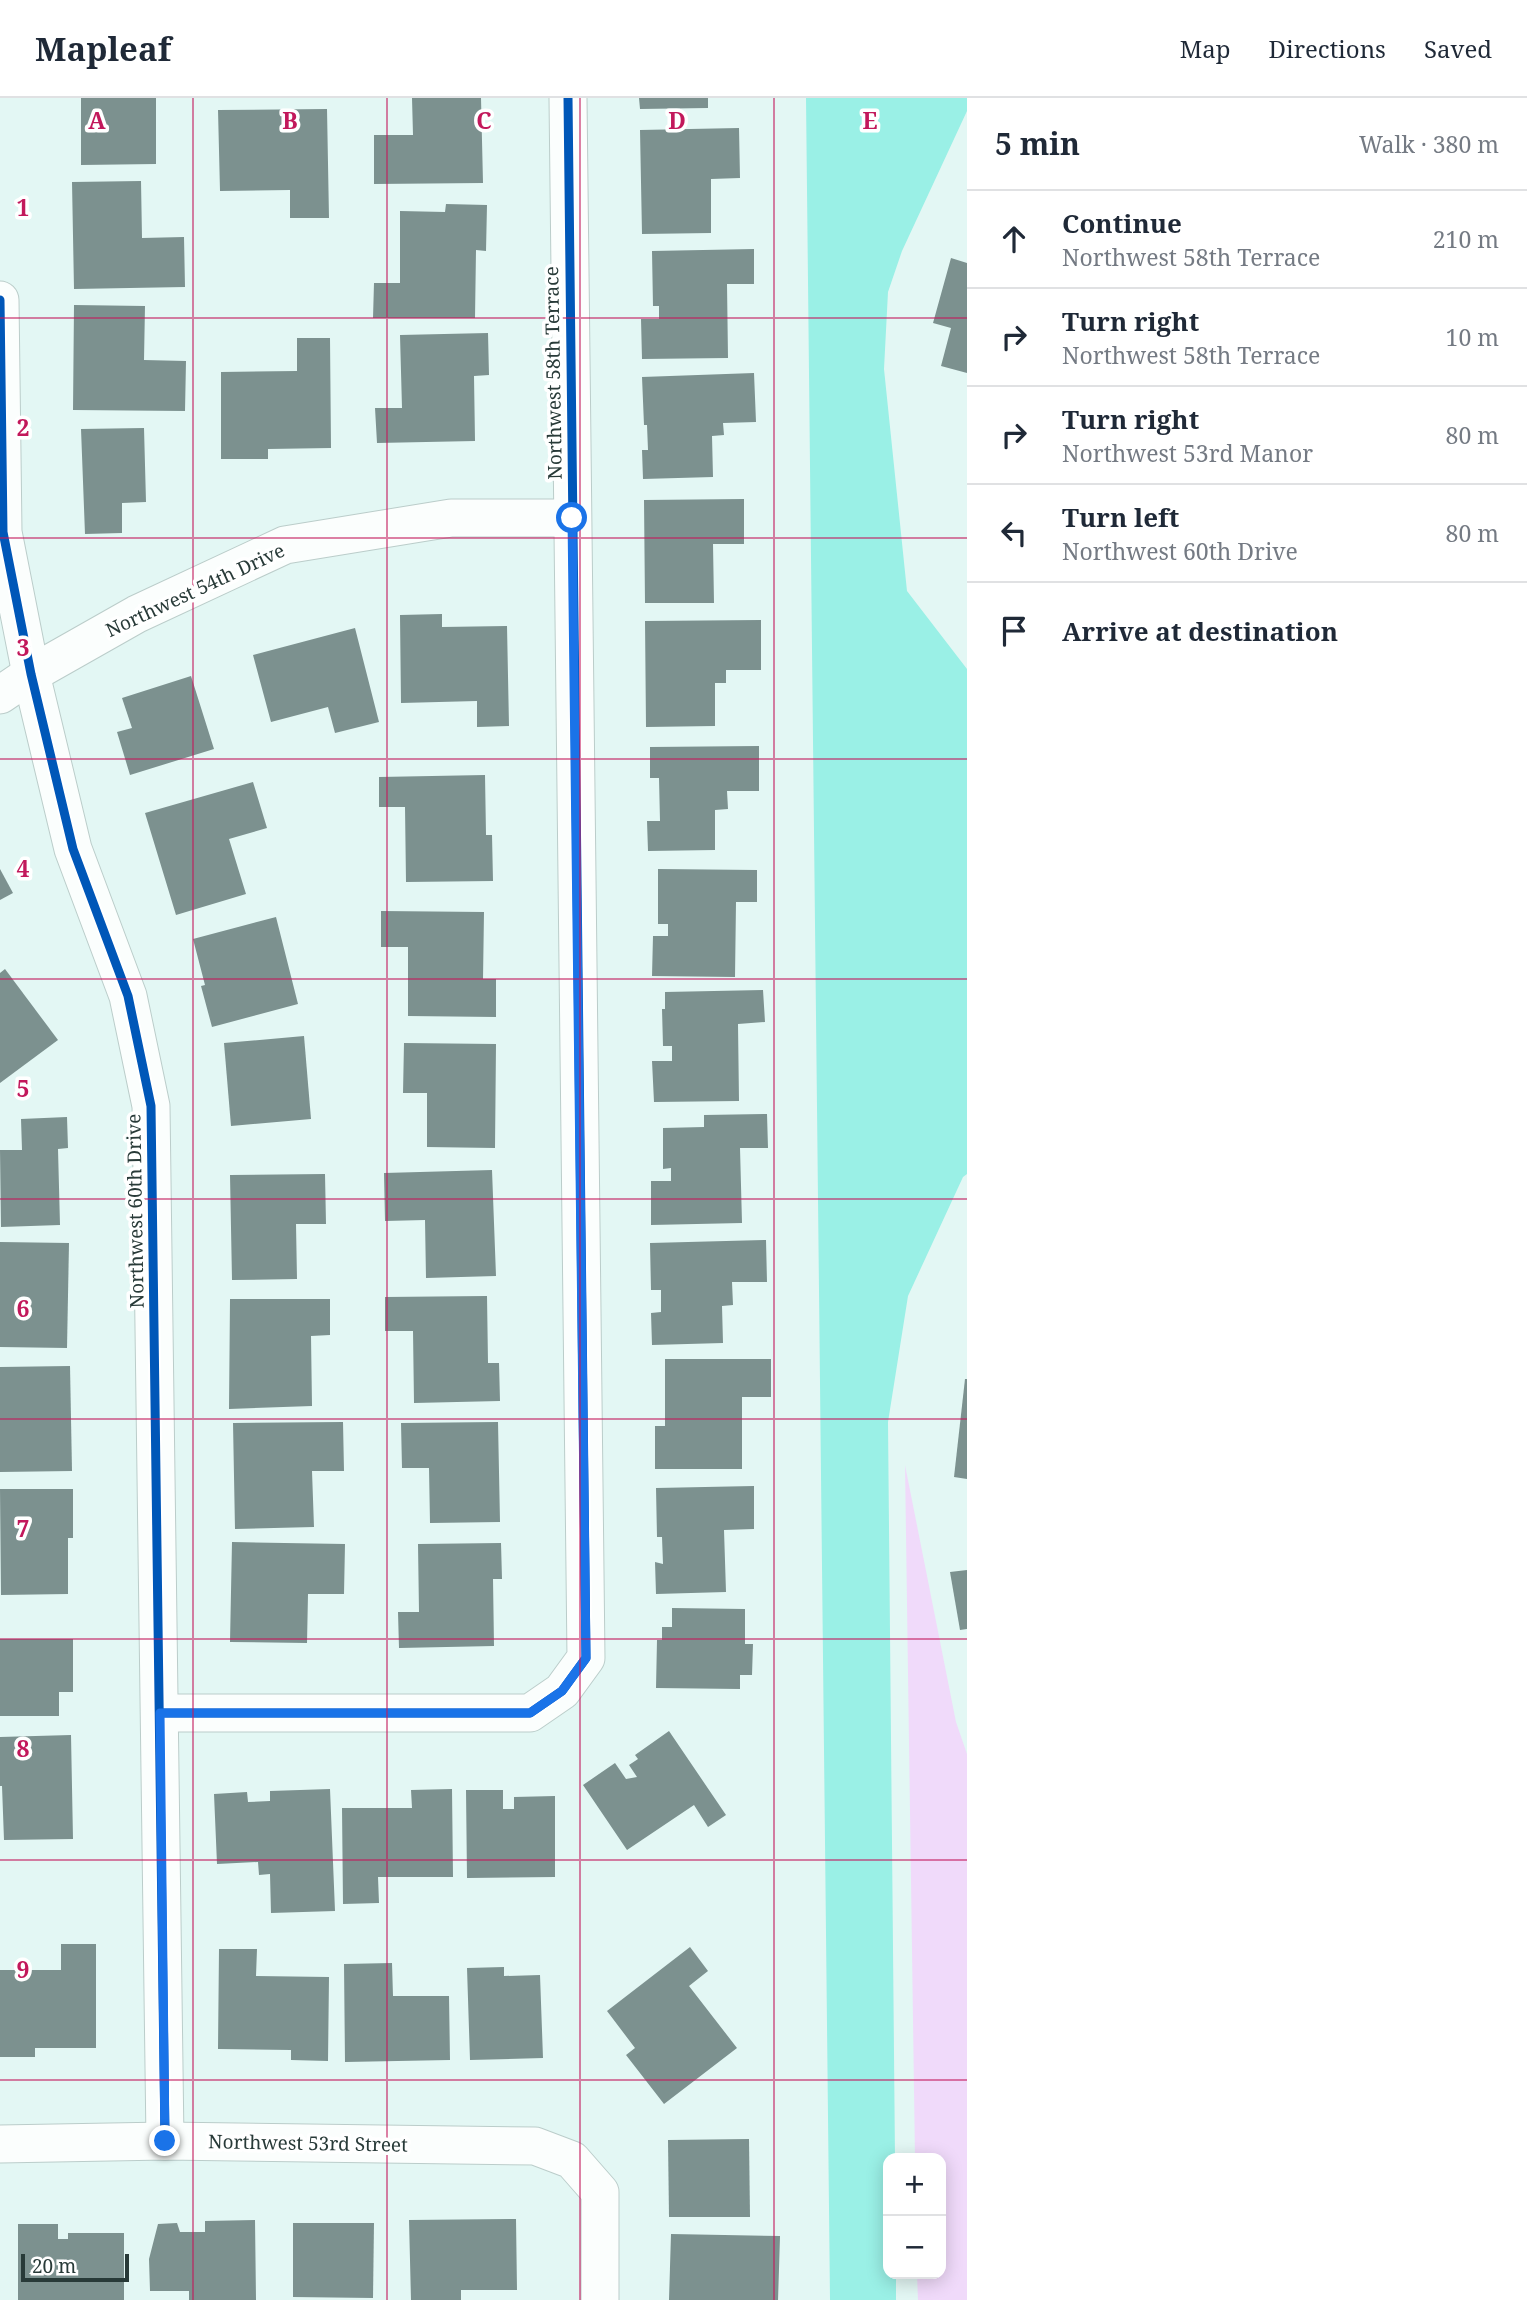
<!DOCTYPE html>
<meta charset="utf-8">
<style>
:root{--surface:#fff;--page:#f2f2f3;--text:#1f2937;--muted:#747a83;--line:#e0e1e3}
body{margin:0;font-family:"Noto Serif",serif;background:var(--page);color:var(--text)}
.controls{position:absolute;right:21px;bottom:21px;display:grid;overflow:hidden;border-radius:14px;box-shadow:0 4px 18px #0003}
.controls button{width:63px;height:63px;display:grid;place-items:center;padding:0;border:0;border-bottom:2px solid var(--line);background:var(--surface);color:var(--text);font:35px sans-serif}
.scale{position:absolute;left:21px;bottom:18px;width:108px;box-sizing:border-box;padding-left:7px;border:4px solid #283a38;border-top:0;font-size:19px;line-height:24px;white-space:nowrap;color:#283a38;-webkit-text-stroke:5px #fff;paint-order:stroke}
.stop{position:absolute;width:21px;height:21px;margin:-16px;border:5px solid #1a73e8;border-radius:50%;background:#fff}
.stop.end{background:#1a73e8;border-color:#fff;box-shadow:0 2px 7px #0008}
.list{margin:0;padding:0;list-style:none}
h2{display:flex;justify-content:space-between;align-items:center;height:91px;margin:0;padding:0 28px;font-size:30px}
h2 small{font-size:23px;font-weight:400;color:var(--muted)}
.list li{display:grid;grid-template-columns:46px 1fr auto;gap:21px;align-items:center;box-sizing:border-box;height:98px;padding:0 28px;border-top:2px solid var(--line)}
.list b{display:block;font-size:26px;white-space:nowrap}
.list p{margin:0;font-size:23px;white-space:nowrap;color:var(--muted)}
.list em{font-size:23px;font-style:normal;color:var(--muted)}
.icon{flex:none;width:38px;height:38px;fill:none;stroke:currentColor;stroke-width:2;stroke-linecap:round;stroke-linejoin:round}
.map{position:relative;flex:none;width:967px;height:2202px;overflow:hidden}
header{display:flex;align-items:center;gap:42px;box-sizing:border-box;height:98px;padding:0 35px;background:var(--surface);border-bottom:2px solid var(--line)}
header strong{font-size:33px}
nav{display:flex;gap:38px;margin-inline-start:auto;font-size:24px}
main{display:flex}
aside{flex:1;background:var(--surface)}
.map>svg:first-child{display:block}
.green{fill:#f0dafa}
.water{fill:#9af0e6}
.building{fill:#7c918f}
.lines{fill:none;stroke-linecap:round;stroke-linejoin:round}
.street-casing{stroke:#bbcdca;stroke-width:39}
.street{stroke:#fbfefd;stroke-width:37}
.cycleway-casing{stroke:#fff;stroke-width:13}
.cycleway{stroke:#0057b8;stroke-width:9}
.route{stroke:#1a73e8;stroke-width:9}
.grid{fill:none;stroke:#c2185b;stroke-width:2;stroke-opacity:0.55}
.labels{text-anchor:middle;stroke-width:7;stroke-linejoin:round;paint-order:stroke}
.street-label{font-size:19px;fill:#283a38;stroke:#fff}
.grid-label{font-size:23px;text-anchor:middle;font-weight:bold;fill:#c2185b;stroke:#fff;stroke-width:7;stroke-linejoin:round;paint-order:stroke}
</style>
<header>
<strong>Mapleaf</strong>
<nav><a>Map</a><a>Directions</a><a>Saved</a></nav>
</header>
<main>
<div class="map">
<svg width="967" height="2202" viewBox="0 0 967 2202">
<rect width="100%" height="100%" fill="#e3f7f4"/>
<!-- green -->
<path class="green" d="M 905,1367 L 956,1624 L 967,1656 L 967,2202 L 918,2202 L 917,2176 L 941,2176 L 941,2060 L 915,2060 Z"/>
<!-- water -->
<path class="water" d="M 806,0 L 967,0 L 967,13 L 902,153 L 888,194 L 884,271 L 907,493 L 967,571 L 967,1076 L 963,1079 L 908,1198 L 888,1324 L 895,2060 L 888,2060 L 888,2176 L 896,2176 L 896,2202 L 830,2202 Z"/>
<!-- building -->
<g class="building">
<path d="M 81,0 L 156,0 L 156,66 L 81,67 Z"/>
<path d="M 412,0 L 481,0 L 483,85 L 374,86 L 374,37 L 413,37 Z"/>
<path d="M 639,0 L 708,0 L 708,10 L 640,11 Z"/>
<path d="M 327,11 L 329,120 L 290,120 L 290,92 L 220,93 L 218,12 Z"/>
<path d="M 739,30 L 740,80 L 711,81 L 711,135 L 642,136 L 640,32 Z"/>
<path d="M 141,83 L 142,140 L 184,139 L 185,189 L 74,191 L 72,84 Z"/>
<path d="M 446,106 L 487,107 L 486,153 L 476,152 L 475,220 L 373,220 L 374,185 L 400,185 L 400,113 L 445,114 Z"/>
<path d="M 754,151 L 754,186 L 727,186 L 728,260 L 642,261 L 641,221 L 659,221 L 659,208 L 653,208 L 652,153 Z"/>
<path d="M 951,160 L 967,165 L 967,275 L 941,268 L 951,230 L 933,225 Z"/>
<path d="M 74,207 L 145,208 L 144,262 L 186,263 L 185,313 L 73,312 Z"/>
<path d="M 488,235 L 489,277 L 474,278 L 475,343 L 377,345 L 375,310 L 402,310 L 400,237 Z"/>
<path d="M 297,240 L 330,240 L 331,350 L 268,351 L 268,361 L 221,361 L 221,274 L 297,273 Z"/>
<path d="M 754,275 L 756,324 L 723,325 L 724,337 L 712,338 L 713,379 L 643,381 L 642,352 L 648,352 L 647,327 L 644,327 L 642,279 Z"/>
<path d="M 144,330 L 146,404 L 122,405 L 122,435 L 85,436 L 81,331 Z"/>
<path d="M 744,401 L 744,446 L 713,446 L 714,505 L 645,505 L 644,402 Z"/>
<path d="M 442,516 L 442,529 L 507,528 L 509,628 L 477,629 L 477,603 L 401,605 L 400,517 Z"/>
<path d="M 761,522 L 761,572 L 726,572 L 726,585 L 715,585 L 715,628 L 646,629 L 645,523 Z"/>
<path d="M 355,530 L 379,624 L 335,635 L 328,609 L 271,624 L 253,557 Z"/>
<path d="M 191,578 L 214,651 L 130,677 L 117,634 L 132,630 L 122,600 Z"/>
<path d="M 759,648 L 759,693 L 727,693 L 728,711 L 715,712 L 715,752 L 648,753 L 647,723 L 660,723 L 659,680 L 650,680 L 650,649 Z"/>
<path d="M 485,677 L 486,737 L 492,737 L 493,783 L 406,784 L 405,709 L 379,709 L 379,679 Z"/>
<path d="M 253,684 L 267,730 L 229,741 L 246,796 L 176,817 L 145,715 Z"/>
<path d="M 0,771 L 13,795 L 0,802 Z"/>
<path d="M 658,771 L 757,772 L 757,804 L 736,804 L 735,879 L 652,878 L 653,838 L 668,838 L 668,826 L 658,826 Z"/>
<path d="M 381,813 L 484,814 L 483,881 L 496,881 L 496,919 L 408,918 L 408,849 L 381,849 Z"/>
<path d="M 276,819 L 298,906 L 212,929 L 201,888 L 205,887 L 193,841 Z"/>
<path d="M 5,871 L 58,942 L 0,985 L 0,875 Z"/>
<path d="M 763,892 L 765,924 L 738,926 L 739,1003 L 654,1004 L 652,963 L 672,963 L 672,948 L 663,948 L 662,911 L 665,911 L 665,894 Z"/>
<path d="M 304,938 L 311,1021 L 231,1028 L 224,945 Z"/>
<path d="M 404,945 L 496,946 L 495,1050 L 427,1049 L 427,995 L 403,995 Z"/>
<path d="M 767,1016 L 768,1050 L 740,1050 L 742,1125 L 651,1127 L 651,1083 L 671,1083 L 671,1070 L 663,1071 L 663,1030 L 704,1029 L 704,1017 Z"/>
<path d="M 67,1019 L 68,1050 L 58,1051 L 60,1127 L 1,1129 L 0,1052 L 22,1052 L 21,1021 Z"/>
<path d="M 492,1072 L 496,1178 L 426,1180 L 425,1122 L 385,1123 L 384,1075 Z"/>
<path d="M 325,1076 L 326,1126 L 296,1126 L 297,1181 L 232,1182 L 230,1077 Z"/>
<path d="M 766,1142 L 767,1184 L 732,1184 L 733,1207 L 722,1208 L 723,1245 L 652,1247 L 651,1215 L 661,1214 L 661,1192 L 651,1192 L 650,1145 Z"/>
<path d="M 0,1144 L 69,1145 L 67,1250 L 0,1249 Z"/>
<path d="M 487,1198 L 488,1265 L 499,1265 L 500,1303 L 414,1305 L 413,1233 L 385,1233 L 385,1199 Z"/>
<path d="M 230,1201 L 330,1201 L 330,1237 L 311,1238 L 312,1308 L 229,1311 Z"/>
<path d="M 665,1261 L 771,1261 L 771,1299 L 742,1299 L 742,1371 L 655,1371 L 655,1328 L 665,1328 Z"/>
<path d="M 70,1268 L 72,1373 L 0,1374 L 0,1269 Z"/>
<path d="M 965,1281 L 967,1281 L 967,1381 L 954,1379 Z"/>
<path d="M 343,1324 L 344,1373 L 312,1373 L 314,1429 L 235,1431 L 233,1325 Z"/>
<path d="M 498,1324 L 500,1424 L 430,1425 L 429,1370 L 402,1370 L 401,1325 Z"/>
<path d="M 754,1388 L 754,1431 L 724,1432 L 726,1494 L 656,1496 L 655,1464 L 663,1466 L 662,1439 L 657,1439 L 656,1390 Z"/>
<path d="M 0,1391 L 73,1391 L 73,1440 L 68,1440 L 68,1496 L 1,1497 Z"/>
<path d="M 232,1444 L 345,1446 L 344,1496 L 308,1496 L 307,1545 L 230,1544 Z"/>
<path d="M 501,1445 L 502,1481 L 493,1481 L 494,1548 L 399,1550 L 398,1514 L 419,1514 L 418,1446 Z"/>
<path d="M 967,1472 L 967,1531 L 960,1532 L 950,1474 Z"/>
<path d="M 672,1510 L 745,1511 L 745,1546 L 753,1546 L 752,1577 L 740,1577 L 740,1591 L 656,1590 L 657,1542 L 662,1542 L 662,1529 L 672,1529 Z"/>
<path d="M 0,1541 L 73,1541 L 73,1594 L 59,1594 L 59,1618 L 0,1618 Z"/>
<path d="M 669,1633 L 726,1717 L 708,1729 L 694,1707 L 627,1752 L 583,1687 L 615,1665 L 626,1681 L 637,1679 L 629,1667 L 638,1661 L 635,1657 Z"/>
<path d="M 71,1637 L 73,1741 L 4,1742 L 2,1688 L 0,1688 L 0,1639 Z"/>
<path d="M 330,1691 L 335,1813 L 271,1815 L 270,1776 L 259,1777 L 258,1764 L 217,1766 L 214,1696 L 247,1694 L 248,1704 L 270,1703 L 270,1693 Z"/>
<path d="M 452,1691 L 453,1779 L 378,1779 L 379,1805 L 343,1806 L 342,1710 L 412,1710 L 411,1692 Z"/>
<path d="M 466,1692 L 503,1692 L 503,1711 L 514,1711 L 514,1699 L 555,1698 L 555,1779 L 467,1780 Z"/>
<path d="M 61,1846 L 96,1846 L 96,1950 L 35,1950 L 35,1959 L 0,1959 L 0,1872 L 61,1872 Z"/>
<path d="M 690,1849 L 708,1873 L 689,1888 L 737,1950 L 664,2006 L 626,1957 L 635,1950 L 607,1913 Z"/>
<path d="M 219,1851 L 257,1851 L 256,1878 L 329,1879 L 328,1963 L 291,1962 L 291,1952 L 218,1951 Z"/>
<path d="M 392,1865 L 393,1898 L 449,1898 L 450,1962 L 345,1964 L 344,1866 Z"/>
<path d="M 504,1869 L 504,1878 L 540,1877 L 543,1960 L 470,1962 L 467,1870 Z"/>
<path d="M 749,2041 L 750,2119 L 669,2119 L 668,2042 Z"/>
<path d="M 516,2121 L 517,2192 L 461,2192 L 461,2202 L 411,2202 L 409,2122 Z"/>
<path d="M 255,2122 L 256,2202 L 189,2202 L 189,2193 L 150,2193 L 149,2161 L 158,2126 L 177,2125 L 180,2134 L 205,2134 L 205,2123 Z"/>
<path d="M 293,2125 L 374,2125 L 373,2200 L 293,2199 Z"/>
<path d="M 18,2126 L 58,2126 L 58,2141 L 68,2141 L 68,2135 L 124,2135 L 124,2202 L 18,2202 Z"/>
<path d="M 671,2136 L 780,2138 L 778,2202 L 669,2202 Z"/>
</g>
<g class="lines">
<!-- street casing -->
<g class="street-casing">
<g id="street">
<path d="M 0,202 L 3,434 L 31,576 L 73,751 L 128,898 L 151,1008 L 165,2043"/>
<path d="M 0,597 L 31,576 L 137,516 L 285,447 L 451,420 L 572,420"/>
<path d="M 160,1615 L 530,1615 L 562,1593 L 586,1560 L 568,0"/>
<path d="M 0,2046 L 165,2043 L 535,2048 L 572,2062 L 600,2094 L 600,2202"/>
</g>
</g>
<!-- street -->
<use href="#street" class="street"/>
<!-- cycleway casing -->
<g class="cycleway-casing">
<g id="cycleway">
<path d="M 0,202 L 3,434 L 31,576 L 73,751 L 128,898 L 151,1008 L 165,2043"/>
<path d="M 160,1615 L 530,1615 L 562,1593 L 586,1560 L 568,0"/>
</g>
</g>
<!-- cycleway -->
<use href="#cycleway" class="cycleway"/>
</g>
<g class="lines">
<!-- route -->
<path class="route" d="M 165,2043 L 160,1615 L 530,1615 L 562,1593 L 586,1560 L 572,420"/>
</g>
<!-- grid -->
<path class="grid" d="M 193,0 L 193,2202M 387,0 L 387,2202M 580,0 L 580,2202M 774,0 L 774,2202M 0,220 L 967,220M 0,440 L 967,440M 0,661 L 967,661M 0,881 L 967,881M 0,1101 L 967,1101M 0,1321 L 967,1321M 0,1541 L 967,1541M 0,1762 L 967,1762M 0,1982 L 967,1982"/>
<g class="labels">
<!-- street labels -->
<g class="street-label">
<text transform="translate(553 275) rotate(-91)" y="7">Northwest 58th Terrace</text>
<text transform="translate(195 492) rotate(-25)" y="7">Northwest 54th Drive</text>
<text transform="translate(135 1113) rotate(-91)" y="7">Northwest 60th Drive</text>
<text transform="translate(308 2045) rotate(1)" y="7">Northwest 53rd Street</text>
</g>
</g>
<g class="grid-label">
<text x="97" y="31">A</text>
<text x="290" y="31">B</text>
<text x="484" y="31">C</text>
<text x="677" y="31">D</text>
<text x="870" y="31">E</text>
<text x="23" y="118">1</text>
<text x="23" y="338">2</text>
<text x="23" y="558">3</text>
<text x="23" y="779">4</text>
<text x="23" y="999">5</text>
<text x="23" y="1219">6</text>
<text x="23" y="1439">7</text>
<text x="23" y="1659">8</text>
<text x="23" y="1880">9</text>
</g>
</svg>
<div class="controls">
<button>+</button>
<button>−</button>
</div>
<div class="scale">20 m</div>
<div class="stop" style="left:572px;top:420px"></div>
<div class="stop end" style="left:165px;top:2043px"></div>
</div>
<aside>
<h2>5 min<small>Walk · 380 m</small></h2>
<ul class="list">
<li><svg class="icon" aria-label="ahead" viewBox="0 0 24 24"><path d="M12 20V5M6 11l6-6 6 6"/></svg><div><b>Continue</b><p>Northwest 58th Terrace</p></div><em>210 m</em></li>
<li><svg class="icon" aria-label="right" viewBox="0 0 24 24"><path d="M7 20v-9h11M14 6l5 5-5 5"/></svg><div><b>Turn right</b><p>Northwest 58th Terrace</p></div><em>10 m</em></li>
<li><svg class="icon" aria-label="right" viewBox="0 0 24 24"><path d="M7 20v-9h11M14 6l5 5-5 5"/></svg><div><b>Turn right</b><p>Northwest 53rd Manor</p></div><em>80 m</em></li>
<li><svg class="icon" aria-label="left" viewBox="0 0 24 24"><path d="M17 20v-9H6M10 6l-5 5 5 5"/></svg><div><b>Turn left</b><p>Northwest 60th Drive</p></div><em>80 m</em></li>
<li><svg class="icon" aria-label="arrive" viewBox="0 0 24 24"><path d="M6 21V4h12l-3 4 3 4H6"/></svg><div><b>Arrive at destination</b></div></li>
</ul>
</aside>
</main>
